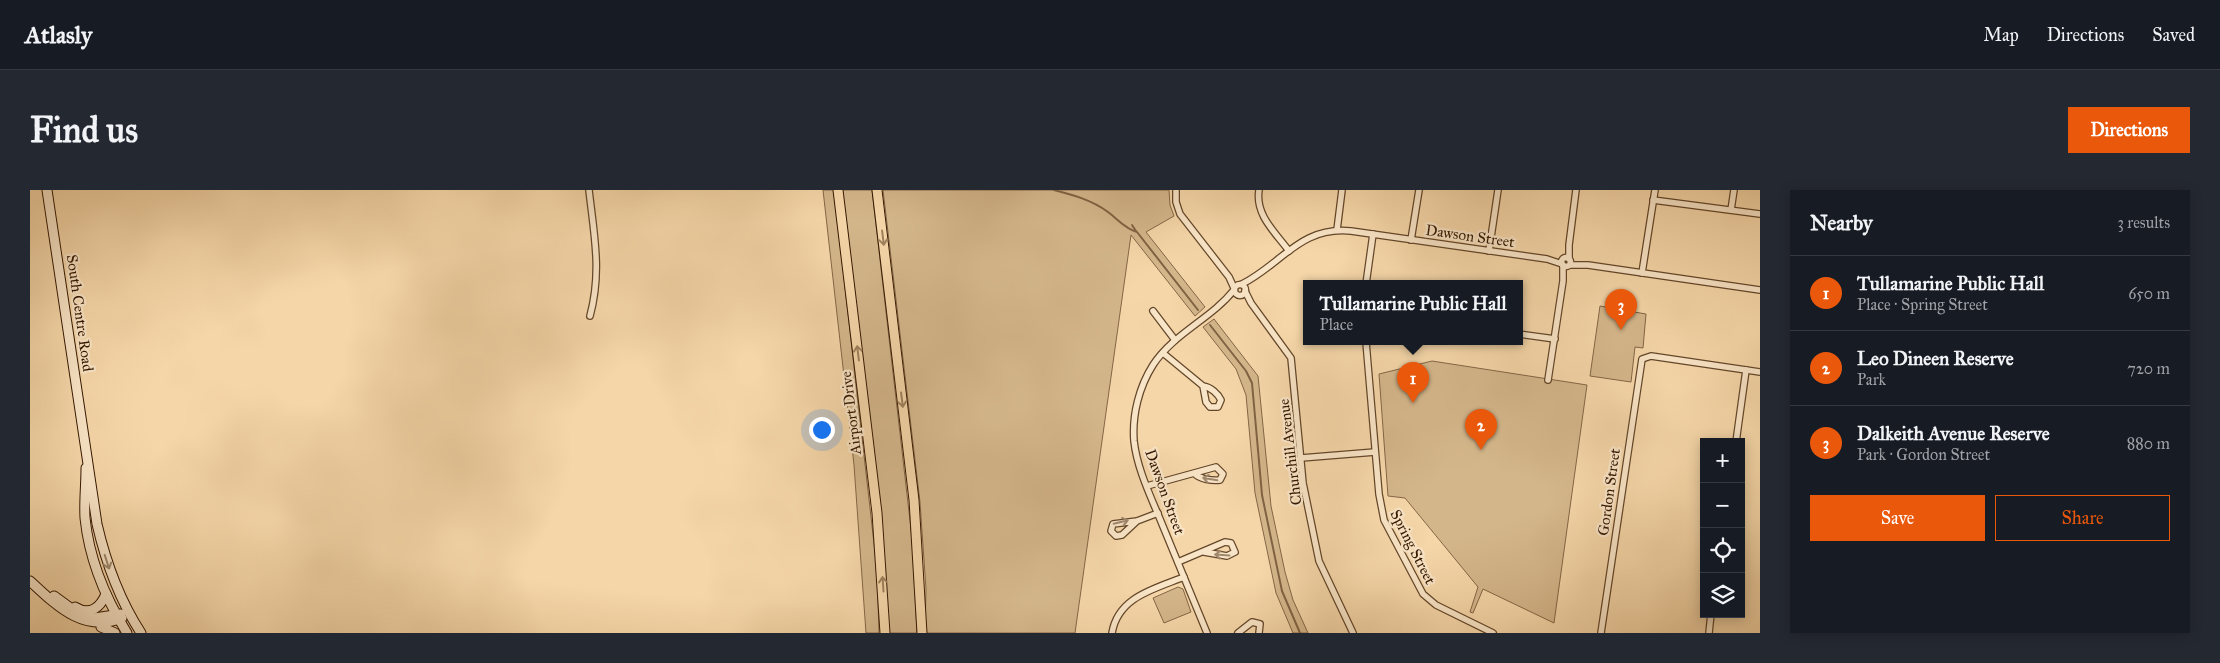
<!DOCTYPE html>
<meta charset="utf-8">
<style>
:root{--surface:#171b24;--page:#242831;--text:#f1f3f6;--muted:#9ea1a6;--line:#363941;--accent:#ea580c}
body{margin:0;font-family:"IM FELL Great Primer",serif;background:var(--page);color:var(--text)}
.controls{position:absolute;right:15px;bottom:15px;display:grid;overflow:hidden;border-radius:0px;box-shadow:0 2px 12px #0003}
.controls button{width:45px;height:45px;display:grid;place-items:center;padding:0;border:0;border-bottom:1px solid var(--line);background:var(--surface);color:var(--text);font:25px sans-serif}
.you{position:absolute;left:791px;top:239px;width:18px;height:18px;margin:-12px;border:4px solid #fff;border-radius:50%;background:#1a73e8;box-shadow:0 0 0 8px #1a73e833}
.badge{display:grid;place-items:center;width:32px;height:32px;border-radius:50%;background:var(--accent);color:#fff;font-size:16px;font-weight:700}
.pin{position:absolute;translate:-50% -41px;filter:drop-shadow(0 1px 2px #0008)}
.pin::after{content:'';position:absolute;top:26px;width:18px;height:15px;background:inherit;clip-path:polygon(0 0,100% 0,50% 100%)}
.popup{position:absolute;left:1273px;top:90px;width:220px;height:65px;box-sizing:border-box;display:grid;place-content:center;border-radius:0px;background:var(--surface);filter:drop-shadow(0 1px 4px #0005);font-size:16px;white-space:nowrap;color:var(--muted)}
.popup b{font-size:19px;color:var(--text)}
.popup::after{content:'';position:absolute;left:50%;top:100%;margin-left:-10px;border:10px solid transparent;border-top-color:var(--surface)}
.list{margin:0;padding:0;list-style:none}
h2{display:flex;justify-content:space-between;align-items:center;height:65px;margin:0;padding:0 20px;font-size:21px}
h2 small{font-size:16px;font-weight:400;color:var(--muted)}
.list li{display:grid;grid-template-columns:32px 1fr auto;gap:15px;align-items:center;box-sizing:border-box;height:75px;padding:0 20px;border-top:1px solid var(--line)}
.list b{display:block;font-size:19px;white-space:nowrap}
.list p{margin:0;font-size:16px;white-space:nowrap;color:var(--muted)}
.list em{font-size:16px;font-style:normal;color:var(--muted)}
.actions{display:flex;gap:10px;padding:15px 20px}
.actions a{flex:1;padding:11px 0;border:1px solid var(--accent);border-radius:0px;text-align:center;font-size:18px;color:var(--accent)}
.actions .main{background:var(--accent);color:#fff}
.icon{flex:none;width:28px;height:28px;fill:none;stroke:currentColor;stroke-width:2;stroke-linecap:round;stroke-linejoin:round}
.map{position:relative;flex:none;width:1730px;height:443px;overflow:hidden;border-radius:0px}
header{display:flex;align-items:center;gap:30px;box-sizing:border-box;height:70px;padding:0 25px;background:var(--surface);border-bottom:1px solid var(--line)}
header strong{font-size:24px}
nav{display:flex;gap:28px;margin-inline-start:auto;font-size:18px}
.intro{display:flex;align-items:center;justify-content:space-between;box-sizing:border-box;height:120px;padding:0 30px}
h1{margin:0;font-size:35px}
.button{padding:12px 22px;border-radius:0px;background:var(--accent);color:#fff;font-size:18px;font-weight:700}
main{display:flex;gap:30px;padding:0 30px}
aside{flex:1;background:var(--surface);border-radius:0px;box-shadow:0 2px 12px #0003}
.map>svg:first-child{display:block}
.green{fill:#d4b68b;stroke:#846646}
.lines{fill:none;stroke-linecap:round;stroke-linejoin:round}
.stream{stroke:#806343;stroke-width:2}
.street-casing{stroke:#64472a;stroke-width:8}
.secondary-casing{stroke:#341700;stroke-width:11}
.primary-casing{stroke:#341700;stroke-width:11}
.street{stroke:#f8e4c6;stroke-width:5.5}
.secondary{stroke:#f8e4c6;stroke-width:9}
.primary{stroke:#f5d6a8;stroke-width:9}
.oneway{stroke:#9e805c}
.oneway2{stroke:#a0886d}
.labels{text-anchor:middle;stroke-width:4.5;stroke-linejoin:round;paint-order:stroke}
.street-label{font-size:15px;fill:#341700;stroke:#f8e4c6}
</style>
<header>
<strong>Atlasly</strong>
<nav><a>Map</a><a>Directions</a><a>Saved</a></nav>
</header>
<div class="intro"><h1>Find us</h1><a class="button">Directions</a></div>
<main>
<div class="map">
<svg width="1730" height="443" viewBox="0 0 1730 443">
<rect width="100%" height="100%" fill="#f5d6a8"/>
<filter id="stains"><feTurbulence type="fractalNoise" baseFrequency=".004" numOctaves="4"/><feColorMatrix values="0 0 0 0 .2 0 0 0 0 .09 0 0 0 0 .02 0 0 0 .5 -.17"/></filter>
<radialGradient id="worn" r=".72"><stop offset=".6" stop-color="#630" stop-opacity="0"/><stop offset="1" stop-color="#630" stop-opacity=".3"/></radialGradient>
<!-- green -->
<g class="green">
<path d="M 793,0 L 804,0 L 847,380 L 849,443 L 836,443 L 824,275 Z"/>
<path d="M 812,0 L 842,0 L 882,348 L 887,443 L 857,443 Z"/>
<path d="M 853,0 L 1139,0 L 1140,15 L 1144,26 L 1116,42 L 1175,117 L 1165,126 L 1101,45 L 1045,443 L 895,443 L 896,399 L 890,312 Z"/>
<path d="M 1570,116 L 1616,124 L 1613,158 L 1605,157 L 1601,192 L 1560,186 Z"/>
<path d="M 1184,129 L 1228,186 L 1241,316 L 1255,382 L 1263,410 L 1278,443 L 1263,443 L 1246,403 L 1225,303 L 1216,205 L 1206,179 L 1173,137 Z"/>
<path d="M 1402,171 L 1557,195 L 1524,433 L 1453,399 L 1443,423 L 1440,422 L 1448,397 L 1375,308 L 1358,306 L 1349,184 Z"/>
<path d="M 1148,397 L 1153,399 L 1161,422 L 1134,433 L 1123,408 Z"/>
</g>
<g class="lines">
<!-- stream -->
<g class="stream">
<path d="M 1024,0 C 1043,5 1062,10 1078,22 C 1089,30 1094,38 1107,42 L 1168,120"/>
<path d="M 1102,35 L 1106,41"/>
<path d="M 1180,135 L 1216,181 L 1222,193 L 1232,305 L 1252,401 L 1270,443"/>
</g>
<!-- street casing -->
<g class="street-casing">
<g id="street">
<path d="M 559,0 C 564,45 572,81 560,126"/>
<path d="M 1146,0 L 1146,12 L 1150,24 L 1199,87 L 1204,98"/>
<path d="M 1229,0 C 1225,25 1245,42 1259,61"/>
<path d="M 1623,10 L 1730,24"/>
<path d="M 1701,20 L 1704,0"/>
<path d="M 1307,40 L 1312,0"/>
<path d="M 1381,50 L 1389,0"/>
<path d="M 1459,61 L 1468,0"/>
<circle cx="1536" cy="72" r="4.5"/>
<path d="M 1539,69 L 1539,55 L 1546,0"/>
<path d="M 1540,75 L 1558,75 L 1730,100"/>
<path d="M 1612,83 L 1625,0"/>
<path d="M 1212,94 C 1252,74 1270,36 1321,41 L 1517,69 L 1532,74"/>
<path d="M 1336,94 L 1343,44"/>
<circle cx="1210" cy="100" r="5.5"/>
<path d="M 1215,101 L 1221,113 L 1261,168 L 1273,293 L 1289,371 L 1323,443"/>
<path d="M 1123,121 L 1145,150"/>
<path d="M 1489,144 L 1525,149"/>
<path d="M 1336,152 L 1349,304 L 1354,330 L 1393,404 L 1406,415 L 1463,443"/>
<path d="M 1133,163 L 1173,196 C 1181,197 1188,204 1191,210 L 1188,217 L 1180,217 L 1176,212 L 1173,196"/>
<path d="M 1518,190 L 1533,91 L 1533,75"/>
<path d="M 1706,252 L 1716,180"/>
<path d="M 1271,268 L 1345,262"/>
<path d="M 1117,296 L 1186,277 L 1193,284 L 1190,290 C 1182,291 1170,289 1165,284"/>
<path d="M 1107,331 L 1092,345 L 1086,346 L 1081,341 L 1083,334 L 1107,331 L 1128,323"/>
<path d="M 1148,372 L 1195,352 L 1201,353 L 1205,362 L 1197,366 L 1174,362"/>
<path d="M 1082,443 C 1088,407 1124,399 1154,387"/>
<path d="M 1177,443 C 1162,407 1147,370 1132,334 C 1121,307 1107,279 1104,251 C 1102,225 1109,197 1123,175 C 1144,143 1181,129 1204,100"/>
<path d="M 1208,443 L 1222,432 L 1230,434 L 1229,443"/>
<path d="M 1571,443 L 1612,169 L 1621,166 L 1730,182"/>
<path d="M 1679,443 L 1681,424"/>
</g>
</g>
<!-- secondary casing -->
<g class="secondary-casing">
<g id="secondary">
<path d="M 17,0 L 67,334 C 76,373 89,409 111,443"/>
<path d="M 56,278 C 56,295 54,312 55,328 C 59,368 76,409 97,443"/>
<path d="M 0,391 C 27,416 53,443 92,428"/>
<path d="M 24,406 L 50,425 L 58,429 L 91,424"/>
<path d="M 45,417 C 60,426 70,418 76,404"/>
<path d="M 71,437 L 85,443"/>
</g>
</g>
<!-- primary casing -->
<g class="primary-casing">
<g id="primary">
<path d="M 808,0 L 847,323 L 855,443"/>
<path d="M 847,0 L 884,310 L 892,443"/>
</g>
</g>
<!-- street -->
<use href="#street" class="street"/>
<!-- secondary -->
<use href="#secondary" class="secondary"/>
<!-- primary -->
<use href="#primary" class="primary"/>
</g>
<!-- one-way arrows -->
<defs><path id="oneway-shaft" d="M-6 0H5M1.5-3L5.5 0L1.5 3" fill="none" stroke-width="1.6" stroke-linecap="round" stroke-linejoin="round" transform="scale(1.25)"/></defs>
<g class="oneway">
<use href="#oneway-shaft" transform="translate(853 48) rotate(83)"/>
<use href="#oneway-shaft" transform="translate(828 163) rotate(-97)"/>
<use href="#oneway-shaft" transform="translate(872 210) rotate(83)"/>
<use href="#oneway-shaft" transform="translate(853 394) rotate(-94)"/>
</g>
<g class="oneway2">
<use href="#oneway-shaft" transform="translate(1180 289) rotate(-170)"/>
<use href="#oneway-shaft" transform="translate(1091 332) rotate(-13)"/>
<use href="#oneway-shaft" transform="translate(1192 365) rotate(-176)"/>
<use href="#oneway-shaft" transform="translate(77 372) rotate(72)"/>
</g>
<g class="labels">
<!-- street labels -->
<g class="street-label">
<text transform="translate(1440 46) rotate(8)" y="5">Dawson Street</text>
<text transform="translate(50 123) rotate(82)" y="5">South Centre Road</text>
<text transform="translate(821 223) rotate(-97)" y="5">Airport Drive</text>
<text transform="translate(1260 262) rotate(-97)" y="5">Churchill Avenue</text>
<text transform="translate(1135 302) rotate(70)" y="5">Dawson Street</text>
<text transform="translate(1579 302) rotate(-82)" y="5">Gordon Street</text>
<text transform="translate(1383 357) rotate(63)" y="5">Spring Street</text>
</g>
</g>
<rect width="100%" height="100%" filter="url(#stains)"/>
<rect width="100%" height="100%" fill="url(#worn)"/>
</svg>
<div class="controls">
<button>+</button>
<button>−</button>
<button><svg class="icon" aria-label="locate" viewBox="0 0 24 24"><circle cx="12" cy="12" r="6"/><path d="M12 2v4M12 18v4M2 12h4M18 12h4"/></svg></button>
<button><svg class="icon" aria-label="layers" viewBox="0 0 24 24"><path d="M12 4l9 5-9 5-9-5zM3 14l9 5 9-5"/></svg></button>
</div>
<div class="you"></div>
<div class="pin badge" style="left:1383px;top:213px">1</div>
<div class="popup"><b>Tullamarine Public Hall</b>Place</div>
<div class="pin badge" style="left:1451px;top:260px">2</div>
<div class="pin badge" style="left:1591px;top:140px">3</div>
</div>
<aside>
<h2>Nearby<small>3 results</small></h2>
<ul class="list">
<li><span class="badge">1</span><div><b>Tullamarine Public Hall</b><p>Place · Spring Street</p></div><em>650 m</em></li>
<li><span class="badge">2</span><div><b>Leo Dineen Reserve</b><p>Park</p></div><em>720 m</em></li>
<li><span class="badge">3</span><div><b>Dalkeith Avenue Reserve</b><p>Park · Gordon Street</p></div><em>880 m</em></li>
</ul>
<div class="actions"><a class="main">Save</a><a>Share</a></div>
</aside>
</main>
